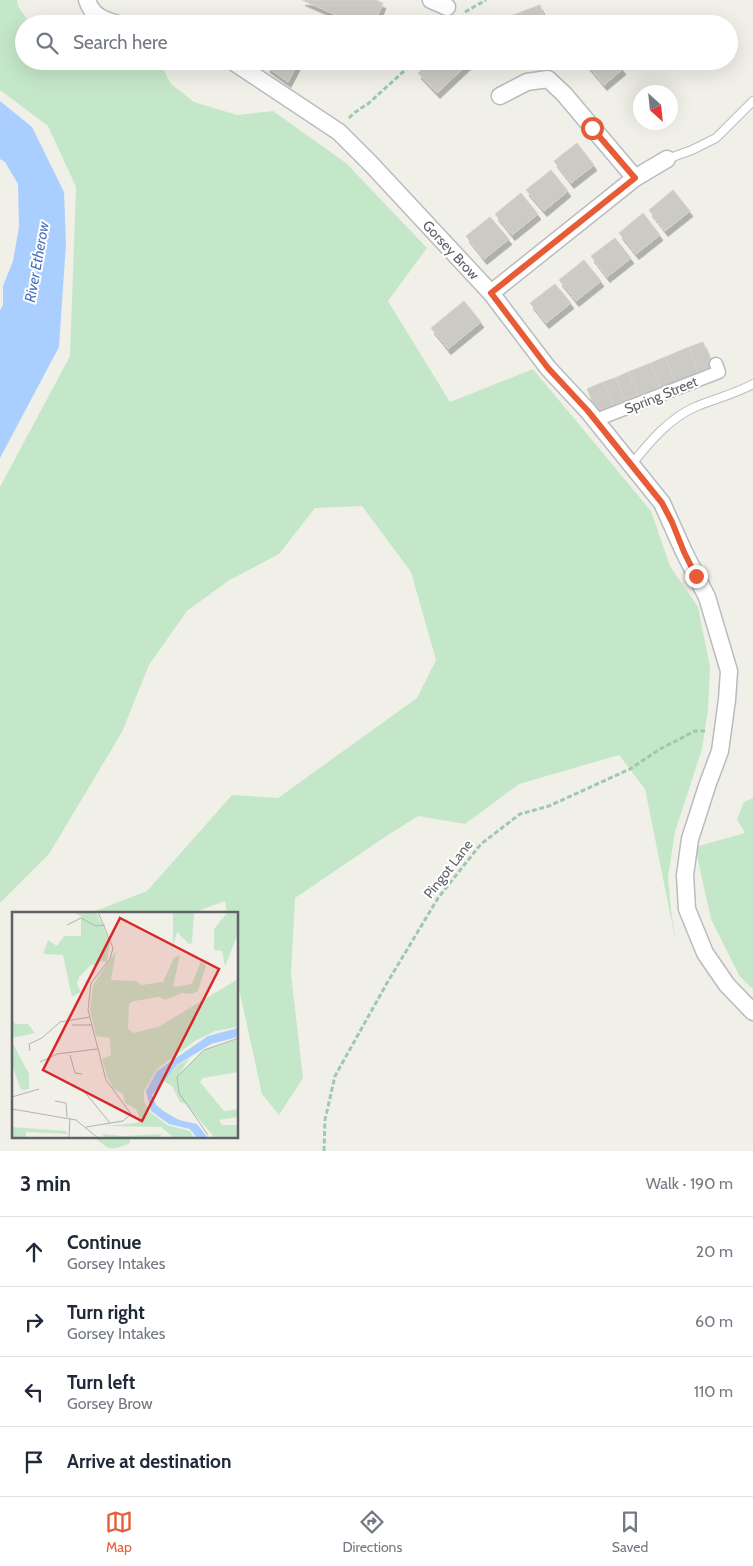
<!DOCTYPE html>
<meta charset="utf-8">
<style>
:root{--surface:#fff;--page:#f6f6f7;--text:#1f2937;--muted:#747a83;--line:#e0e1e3;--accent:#e75b37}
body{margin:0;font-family:Cabin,sans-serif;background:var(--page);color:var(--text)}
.compass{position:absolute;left:633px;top:85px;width:45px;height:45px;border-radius:50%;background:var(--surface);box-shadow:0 5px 20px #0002;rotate:153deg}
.stop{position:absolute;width:15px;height:15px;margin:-11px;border:4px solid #e75b37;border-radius:50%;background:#fff}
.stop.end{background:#e75b37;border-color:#fff;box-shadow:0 1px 5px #0008}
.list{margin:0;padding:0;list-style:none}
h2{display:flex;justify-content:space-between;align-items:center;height:65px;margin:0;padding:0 20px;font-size:21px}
h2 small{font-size:16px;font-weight:400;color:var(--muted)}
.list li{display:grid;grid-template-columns:32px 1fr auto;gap:15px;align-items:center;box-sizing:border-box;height:70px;padding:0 20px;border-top:1px solid var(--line)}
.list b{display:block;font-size:19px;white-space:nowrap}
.list p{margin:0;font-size:16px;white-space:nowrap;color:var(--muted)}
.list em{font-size:16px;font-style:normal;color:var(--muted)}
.icon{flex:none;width:28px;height:28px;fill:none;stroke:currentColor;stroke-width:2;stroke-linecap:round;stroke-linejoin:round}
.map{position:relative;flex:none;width:753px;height:1151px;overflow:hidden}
.search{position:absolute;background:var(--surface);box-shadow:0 5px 20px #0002;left:15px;right:15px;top:15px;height:55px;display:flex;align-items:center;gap:12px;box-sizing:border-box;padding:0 18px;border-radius:28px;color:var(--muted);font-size:19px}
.sheet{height:345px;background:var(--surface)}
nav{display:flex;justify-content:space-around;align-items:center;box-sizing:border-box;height:70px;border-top:1px solid var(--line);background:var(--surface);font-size:14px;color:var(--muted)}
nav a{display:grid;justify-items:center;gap:2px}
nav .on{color:var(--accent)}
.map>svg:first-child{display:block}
.green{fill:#c5e7c9}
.water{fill:#aacffe}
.building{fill:#cccac4;stroke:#d5d2c6;filter:url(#shadow)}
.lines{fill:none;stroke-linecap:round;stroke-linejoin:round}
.service-casing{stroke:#babbc0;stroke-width:10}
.pedestrian-casing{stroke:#babbc0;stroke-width:15}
.minor-casing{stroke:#babbc0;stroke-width:19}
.path{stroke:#9ec8af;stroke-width:3;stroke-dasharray:5 2.5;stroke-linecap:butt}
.service{stroke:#fff;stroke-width:8}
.pedestrian{stroke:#fff;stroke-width:12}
.minor{stroke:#fff;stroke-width:16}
.route{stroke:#e75b37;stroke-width:6}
.labels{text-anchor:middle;stroke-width:4;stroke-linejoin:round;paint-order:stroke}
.street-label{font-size:14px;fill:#5f6167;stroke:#fff}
.water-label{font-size:15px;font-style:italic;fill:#4871ba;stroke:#fff}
.inset-road{fill:none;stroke:#b2b3b0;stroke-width:1}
.view{fill:#d62828;fill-opacity:0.15;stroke:#d62828;stroke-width:2.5}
.inset-edge{fill:none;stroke:#5f6167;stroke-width:2.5}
</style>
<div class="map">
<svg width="753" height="1151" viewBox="0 0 753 1151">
<defs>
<filter id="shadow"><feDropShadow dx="3" dy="5.5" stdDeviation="0" flood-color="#0004"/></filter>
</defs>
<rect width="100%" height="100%" fill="#f0f0e8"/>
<!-- green -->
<g class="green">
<path d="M 0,0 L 17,0 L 18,6 L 30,24 L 24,24 L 24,61 L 159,61 L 171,84 L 194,102 L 237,115 L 273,111 L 346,163 L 427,248 L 388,301 L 450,402 L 533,369 L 651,511 L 670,566 L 698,607 L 710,667 L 708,709 L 702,749 L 675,832 L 668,877 L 671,910 L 676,943 L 645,789 L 619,755 L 519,784 L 465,824 L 418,816 L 388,835 L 295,898 L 291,974 L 303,1078 L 279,1115 L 262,1094 L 238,984 L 238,914 L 227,913 L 225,901 L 192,913 L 90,913 L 147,891 L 232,795 L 278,798 L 417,698 L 436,660 L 411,572 L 362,506 L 315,508 L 279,554 L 228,581 L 187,611 L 149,665 L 122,732 L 49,854 L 0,903 L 0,487 L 70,356 L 76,187 L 48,126 L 0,90 Z"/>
<path d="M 753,798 L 753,989 L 740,977 L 711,919 L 695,847 L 745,833 L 737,819 L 744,802 Z"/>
<path d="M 94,1137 L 129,1137 L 130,1143 C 110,1151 111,1151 94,1137 Z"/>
</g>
<!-- water -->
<path class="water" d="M 0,101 L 32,127 L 64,192 L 66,243 L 59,347 L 0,458 L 0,310 L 3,305 L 3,286 L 13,261 L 19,227 L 18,184 L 5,162 L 0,159 Z"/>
<!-- building -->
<g class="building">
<path d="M 302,0 L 375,0 L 383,3 L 374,24 L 357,24 Z"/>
<path d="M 540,5 L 547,24 L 511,24 L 508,17 Z"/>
<path d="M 270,61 L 299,61 L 288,82 L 267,67 Z"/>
<path d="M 430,61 L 471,61 L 437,93 L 418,73 Z"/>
<path d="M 584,61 L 616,61 L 623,69 L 604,85 Z"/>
<path d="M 577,143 L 594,165 L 571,183 L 554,161 Z"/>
<path d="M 551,170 L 568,191 L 544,211 L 526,190 Z"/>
<path d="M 673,190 L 690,211 L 665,231 L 649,210 Z"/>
<path d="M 521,193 L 538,214 L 512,235 L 495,214 Z"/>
<path d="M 643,213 L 660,235 L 636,254 L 619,233 Z"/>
<path d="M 490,217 L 509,239 L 484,259 L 466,236 Z"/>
<path d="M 615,238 L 631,258 L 607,277 L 591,256 Z"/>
<path d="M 584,260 L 601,281 L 576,301 L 559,280 Z"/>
<path d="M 555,284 L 571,303 L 546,323 L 530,303 Z"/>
<path d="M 464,301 L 481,322 L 448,349 L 431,328 Z"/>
<path d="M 703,342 L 713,367 L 698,373 L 689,347 Z"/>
<path d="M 689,347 L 698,373 L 675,382 L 665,357 Z"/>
<path d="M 665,357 L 675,382 L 660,387 L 651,363 Z"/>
<path d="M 651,363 L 660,387 L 638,395 L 628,372 Z"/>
<path d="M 628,372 L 638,395 L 626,400 L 615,378 Z"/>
<path d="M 615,378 L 626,400 L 613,406 L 603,382 Z"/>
<path d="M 603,382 L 613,406 L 597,413 L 587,389 Z"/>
</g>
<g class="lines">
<!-- service casing -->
<g class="service-casing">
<g id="service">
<path d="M 667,159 L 692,150 L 716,138 L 753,101"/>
<path d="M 631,465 C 649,443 668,419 695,407 C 714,399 735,394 753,384"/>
</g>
</g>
<!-- pedestrian casing -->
<g class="pedestrian-casing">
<path id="pedestrian" d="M 596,420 L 719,372 L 716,364"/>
</g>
<!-- minor casing -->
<g class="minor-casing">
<g id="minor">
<path d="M 87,0 C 92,16 103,20 118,24"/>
<path d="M 431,0 L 447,7"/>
<path d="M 232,61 L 339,132 L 371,164 L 491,293 L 548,368 L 588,411 L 662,503 L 684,552 L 707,597 L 729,671 L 727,700 L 720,751 L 707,786 L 690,839 L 685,875 L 687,909 L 705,953 L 727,985 L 753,1012"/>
<path d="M 500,96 L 527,82 L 548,79 L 564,94 L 635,178"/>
<path d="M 491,293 L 635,178 L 667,159"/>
</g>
</g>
<!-- path -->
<g class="path">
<path d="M 465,12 L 486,0"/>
<path d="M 349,118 L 354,113 L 369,103 L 415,61"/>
<path d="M 324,1151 L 325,1120 L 335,1076 L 387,983 L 438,898 L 481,844 L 520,814 L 549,806 L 630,769 L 660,749 L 695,731 L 705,731"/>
</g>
<!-- service -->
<use href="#service" class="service"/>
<!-- pedestrian -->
<use href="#pedestrian" class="pedestrian"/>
<!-- minor -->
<use href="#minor" class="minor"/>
</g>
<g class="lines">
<!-- route -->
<path class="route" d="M 592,128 L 635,178 L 491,293 L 548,368 L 588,411 L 662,503 L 672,522 L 684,552 L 696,576"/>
</g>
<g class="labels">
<!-- street labels -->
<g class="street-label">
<text transform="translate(451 250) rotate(47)" y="5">Gorsey Brow</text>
<text transform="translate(661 395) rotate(-22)" y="5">Spring Street</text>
<text transform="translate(448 869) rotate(-52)" y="5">Pingot Lane</text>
</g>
<!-- water labels -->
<g class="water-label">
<text transform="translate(37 262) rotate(-80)" y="5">River Etherow</text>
</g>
</g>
<!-- overview -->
<g transform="translate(12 912)">
<rect width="226" height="226" fill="#f0f0e8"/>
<path d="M 60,0 L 84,0 L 98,30 L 95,50 L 88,49 L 86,53 L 79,53 L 67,65 L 65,72 L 69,80 L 60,85 L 51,43 L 31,42 L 36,28 L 45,34 L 52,24 L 69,24 L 69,4 ZM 161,0 L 182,0 L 180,31 L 177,32 L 165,20 L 161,34 ZM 226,0 L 226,22 L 213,54 L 210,39 L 202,38 L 202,17 L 215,1 ZM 104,39 L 99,68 L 124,69 L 130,73 L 151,70 L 162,46 L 168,43 L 161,75 L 180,72 L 189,49 L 194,53 L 186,79 L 180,82 L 170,81 L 153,88 L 147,85 L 122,89 L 117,92 L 116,117 L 122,121 L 146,115 L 226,67 L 226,115 L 203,119 L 183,129 L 145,157 L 132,179 L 132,189 L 138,200 L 155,213 L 178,219 L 182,226 L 162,226 L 149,215 L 93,214 L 125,211 L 128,207 L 124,197 L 113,191 L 111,182 L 101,176 L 95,164 L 90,147 L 99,143 L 98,126 L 84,124 L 78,98 L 81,73 ZM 0,108 L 4,112 L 16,112 L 23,121 L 0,126 ZM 226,127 L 226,160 L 191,166 L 188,170 L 212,199 L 226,197 L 226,205 L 207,208 L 210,213 L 226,213 L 226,226 L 203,226 L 174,192 L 168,190 L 160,174 L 151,169 L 166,153 L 178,146 L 167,162 L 192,138 ZM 0,130 L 17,162 L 17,177 L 9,178 L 0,153 ZM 0,215 L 54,219 L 56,222 L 14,220 L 14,226 L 0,226 ZM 90,222 L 110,224 L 150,222 L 146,226 L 94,226 Z" fill="#c5e7c9"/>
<path d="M 226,116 L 226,125 L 199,132 L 165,153 L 140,183 L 144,193 L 153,200 L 167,208 L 185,212 L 196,226 L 185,226 L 178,217 L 157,212 L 139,199 L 134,179 L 145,159 L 196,124 Z" fill="#aacffe"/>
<path class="inset-road" d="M 55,13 L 69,6 L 84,14 L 93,13M 60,113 L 80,113M 18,139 L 17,132 L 30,126 L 48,110 L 78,105M 58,143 L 63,161 L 70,162M 28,150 L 45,142 L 85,137M 71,178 L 98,211M 0,185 L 27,177M 43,189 L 54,191 L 55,205M 0,197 L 64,208 L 86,226M 74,215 L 111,209 L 119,202 L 94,168 L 76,98 L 79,71 L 98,47 L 101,36 L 86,0M 196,223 L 167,181 L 165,165 L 192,138 L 227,126M 57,226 L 58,206"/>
<path class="view" d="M 108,6 L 207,57 L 130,209 L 31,158 Z"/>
<rect width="226" height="226" class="inset-edge"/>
</g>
</svg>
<svg class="compass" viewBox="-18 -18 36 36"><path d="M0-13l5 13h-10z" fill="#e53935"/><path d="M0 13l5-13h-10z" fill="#747a83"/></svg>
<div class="stop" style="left:592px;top:128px"></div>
<div class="stop end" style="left:696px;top:576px"></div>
<div class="search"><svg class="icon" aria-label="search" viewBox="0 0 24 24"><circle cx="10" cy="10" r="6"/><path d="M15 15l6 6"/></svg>Search here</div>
</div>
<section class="sheet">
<h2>3 min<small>Walk · 190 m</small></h2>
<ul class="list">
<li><svg class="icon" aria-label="ahead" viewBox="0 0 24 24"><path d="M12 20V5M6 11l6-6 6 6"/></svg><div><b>Continue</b><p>Gorsey Intakes</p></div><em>20 m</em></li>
<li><svg class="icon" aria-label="right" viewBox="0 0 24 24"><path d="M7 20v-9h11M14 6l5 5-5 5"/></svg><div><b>Turn right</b><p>Gorsey Intakes</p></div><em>60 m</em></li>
<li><svg class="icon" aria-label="left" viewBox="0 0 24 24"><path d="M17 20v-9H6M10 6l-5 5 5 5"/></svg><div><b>Turn left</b><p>Gorsey Brow</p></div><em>110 m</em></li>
<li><svg class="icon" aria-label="arrive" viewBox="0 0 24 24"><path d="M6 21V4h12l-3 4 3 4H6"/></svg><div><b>Arrive at destination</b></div></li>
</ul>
</section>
<nav>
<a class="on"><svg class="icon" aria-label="map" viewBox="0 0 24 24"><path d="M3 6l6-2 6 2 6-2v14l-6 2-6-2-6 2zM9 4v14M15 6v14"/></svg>Map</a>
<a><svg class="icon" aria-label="directions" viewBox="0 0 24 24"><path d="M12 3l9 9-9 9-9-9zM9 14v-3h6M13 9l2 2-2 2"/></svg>Directions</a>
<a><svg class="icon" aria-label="saved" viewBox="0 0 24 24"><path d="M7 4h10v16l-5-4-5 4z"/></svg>Saved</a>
</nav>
